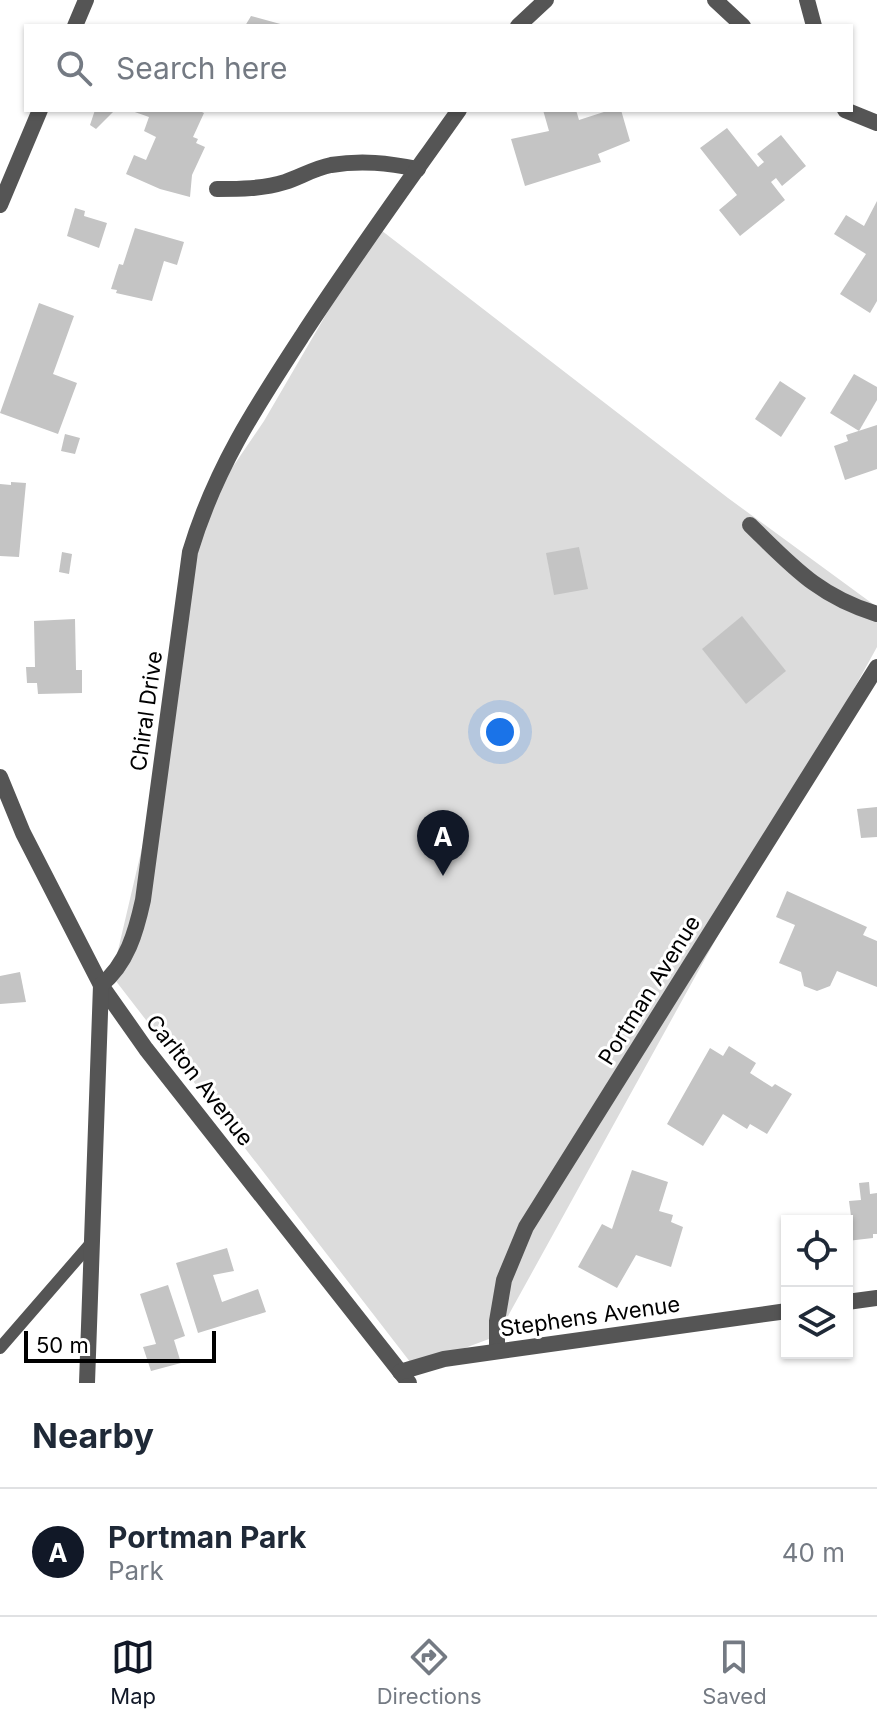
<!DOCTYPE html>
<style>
:root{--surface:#fff;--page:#f2f2f3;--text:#1f2937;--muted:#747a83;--line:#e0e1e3;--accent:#111827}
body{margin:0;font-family:Inter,sans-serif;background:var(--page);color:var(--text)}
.controls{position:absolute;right:24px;bottom:24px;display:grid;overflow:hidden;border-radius:0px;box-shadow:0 2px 6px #0004}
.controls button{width:72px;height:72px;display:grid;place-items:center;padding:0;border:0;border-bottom:2px solid var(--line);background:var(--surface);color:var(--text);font:40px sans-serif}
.scale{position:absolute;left:24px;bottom:20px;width:192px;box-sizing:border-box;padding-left:8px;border:4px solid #000;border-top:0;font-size:22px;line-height:28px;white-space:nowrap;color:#000;-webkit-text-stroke:6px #fff;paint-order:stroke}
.you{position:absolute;left:500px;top:732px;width:28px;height:28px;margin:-20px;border:6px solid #fff;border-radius:50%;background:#1a73e8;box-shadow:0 0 0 12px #1a73e833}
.badge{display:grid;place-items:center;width:52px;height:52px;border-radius:50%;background:var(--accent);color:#fff;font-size:26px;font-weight:700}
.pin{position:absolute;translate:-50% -66px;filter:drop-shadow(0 2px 4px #0008)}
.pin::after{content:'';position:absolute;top:42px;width:28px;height:24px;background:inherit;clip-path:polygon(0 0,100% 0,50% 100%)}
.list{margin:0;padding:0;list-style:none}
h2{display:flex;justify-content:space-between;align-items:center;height:104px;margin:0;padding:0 32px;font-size:34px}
h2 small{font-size:26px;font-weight:400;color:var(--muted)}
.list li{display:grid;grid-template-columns:52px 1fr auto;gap:24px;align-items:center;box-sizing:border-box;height:128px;padding:0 32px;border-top:2px solid var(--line)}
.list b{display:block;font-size:30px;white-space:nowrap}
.list p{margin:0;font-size:26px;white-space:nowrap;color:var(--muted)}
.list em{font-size:26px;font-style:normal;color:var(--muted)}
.icon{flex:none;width:44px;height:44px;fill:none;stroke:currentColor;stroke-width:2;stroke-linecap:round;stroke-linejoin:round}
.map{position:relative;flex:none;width:877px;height:1383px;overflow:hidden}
.search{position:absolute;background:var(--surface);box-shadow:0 2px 6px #0004;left:24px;right:24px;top:24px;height:88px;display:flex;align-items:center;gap:20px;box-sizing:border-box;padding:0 28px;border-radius:0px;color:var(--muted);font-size:30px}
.sheet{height:232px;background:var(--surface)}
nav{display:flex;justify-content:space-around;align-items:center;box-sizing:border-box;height:112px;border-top:2px solid var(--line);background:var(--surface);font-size:22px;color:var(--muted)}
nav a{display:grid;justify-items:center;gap:4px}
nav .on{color:var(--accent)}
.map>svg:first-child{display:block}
.green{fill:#dcdcdc}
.building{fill:#c4c4c4}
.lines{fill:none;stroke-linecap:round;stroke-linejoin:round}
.service{stroke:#555;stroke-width:12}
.minor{stroke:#555;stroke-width:16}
.labels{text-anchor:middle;stroke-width:6;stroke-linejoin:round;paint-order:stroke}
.street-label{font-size:22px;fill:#000;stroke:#fff}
</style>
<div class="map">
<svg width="877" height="1383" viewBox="0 0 877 1383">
<rect width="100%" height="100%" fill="#fff"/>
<!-- green -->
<path class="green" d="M 377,227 L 728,498 L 877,607 L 877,647 L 497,1336 L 414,1367 L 112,976 L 159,775 L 202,512 L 264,421 Z"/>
<!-- building -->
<g class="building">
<path d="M 251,16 L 284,25 L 284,26 L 245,26 Z"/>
<path d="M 95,110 L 115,110 L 96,129 L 90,125 Z"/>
<path d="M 129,110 L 198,110 L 204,113 L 193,137 L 198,139 L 196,143 L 205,147 L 192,175 L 190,197 L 160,189 L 126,174 L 134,155 L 146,160 L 156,137 L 144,131 L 149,117 Z"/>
<path d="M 543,110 L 576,110 L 579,120 L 610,110 L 621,110 L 630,141 L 598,154 L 601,162 L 525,186 L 511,139 L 549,131 Z"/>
<path d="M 727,128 L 758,167 L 764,162 L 757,154 L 781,135 L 806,166 L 782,186 L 776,178 L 771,182 L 785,200 L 740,236 L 719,210 L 737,195 L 700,148 Z"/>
<path d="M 877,201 L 877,301 L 870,313 L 840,294 L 866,254 L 834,234 L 846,215 L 864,226 Z"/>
<path d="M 75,208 L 85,211 L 84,216 L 107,223 L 99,248 L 67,236 Z"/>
<path d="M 135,228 L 184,242 L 177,265 L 164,261 L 152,301 L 116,293 L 117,290 L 111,289 L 119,264 L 123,265 Z"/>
<path d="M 39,303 L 74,316 L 53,374 L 77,383 L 58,434 L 0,413 Z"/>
<path d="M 854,374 L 877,387 L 877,400 L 859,431 L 830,413 Z"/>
<path d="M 780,381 L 806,398 L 781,437 L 755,419 Z"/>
<path d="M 877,425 L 877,469 L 845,480 L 834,446 L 848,441 L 846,435 Z"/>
<path d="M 65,434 L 80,438 L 75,454 L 61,451 Z"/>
<path d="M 11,482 L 26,483 L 19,557 L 0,556 L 0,484 L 11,485 Z"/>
<path d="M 579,547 L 588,589 L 554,595 L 546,553 Z"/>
<path d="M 62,552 L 72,554 L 69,574 L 59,572 Z"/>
<path d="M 742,616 L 786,671 L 746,704 L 702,649 Z"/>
<path d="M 75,619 L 76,670 L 82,670 L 82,693 L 38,694 L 37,683 L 27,683 L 26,667 L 35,667 L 34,621 Z"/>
<path d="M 877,807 L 877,837 L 861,838 L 857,809 Z"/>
<path d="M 787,891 L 867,927 L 863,935 L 877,941 L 877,987 L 837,971 L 830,986 L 817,991 L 804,986 L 801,972 L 779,963 L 795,925 L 776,917 Z"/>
<path d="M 20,972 L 26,1002 L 0,1004 L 0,976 Z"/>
<path d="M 729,1046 L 756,1063 L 750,1073 L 772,1087 L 775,1084 L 792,1094 L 767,1134 L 750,1124 L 747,1129 L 723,1114 L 703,1146 L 667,1124 L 710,1048 L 723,1056 Z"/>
<path d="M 632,1170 L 668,1182 L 659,1211 L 673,1215 L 671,1222 L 683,1227 L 671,1267 L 636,1255 L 617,1288 L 578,1267 L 602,1224 L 612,1229 Z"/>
<path d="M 869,1182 L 870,1194 L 877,1193 L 877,1234 L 873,1234 L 873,1238 L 847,1241 L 847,1221 L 838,1221 L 841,1217 L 851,1216 L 849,1201 L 861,1200 L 859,1183 Z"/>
<path d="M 227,1248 L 234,1271 L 213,1275 L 222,1302 L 258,1289 L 266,1312 L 198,1333 L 176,1263 Z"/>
<path d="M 168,1285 L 185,1336 L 174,1340 L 181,1363 L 151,1371 L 143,1347 L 156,1344 L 140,1294 Z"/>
</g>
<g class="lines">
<!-- service -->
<path class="service" d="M 0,1348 L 92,1242"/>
<!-- minor -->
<g class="minor">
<path d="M 715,0 L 743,26"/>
<path d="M 807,0 L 814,26"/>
<path d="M 75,26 L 86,0"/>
<path d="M 518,26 L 546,0"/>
<path d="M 845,110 L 877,123"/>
<path d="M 217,189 C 239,189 263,189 285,182 C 300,177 315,168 331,165 C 362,160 388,163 418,169"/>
<path d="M 0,205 L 40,110"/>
<path d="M 750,525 C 792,566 818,596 877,614"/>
<path d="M 0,777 L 23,833 L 101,985 L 146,1049 L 409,1383"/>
<path d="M 847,1302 L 877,1298"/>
<path d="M 497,1351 L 497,1321 L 504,1280 L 526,1227 L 877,667"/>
<path d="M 400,1372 L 444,1359 L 787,1311"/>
<path d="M 87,1383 L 101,985 C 127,964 136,932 143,900 L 190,552 C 215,469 255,408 302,336 C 352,259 406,185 459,110"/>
</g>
</g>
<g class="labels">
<!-- street labels -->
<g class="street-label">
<text transform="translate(146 711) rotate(-82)" y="8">Chiral Drive</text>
<text transform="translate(649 990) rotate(-58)" y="8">Portman Avenue</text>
<text transform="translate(200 1080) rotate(52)" y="8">Carlton Avenue</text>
<text transform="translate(590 1316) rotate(-8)" y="8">Stephens Avenue</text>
</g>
</g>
</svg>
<div class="controls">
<button><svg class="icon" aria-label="locate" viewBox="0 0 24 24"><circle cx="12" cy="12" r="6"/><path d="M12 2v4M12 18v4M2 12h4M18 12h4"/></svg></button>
<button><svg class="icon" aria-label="layers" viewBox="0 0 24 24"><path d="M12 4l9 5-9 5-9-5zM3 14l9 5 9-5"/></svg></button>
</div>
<div class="scale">50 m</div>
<div class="you"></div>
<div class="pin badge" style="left:443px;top:876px">A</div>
<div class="search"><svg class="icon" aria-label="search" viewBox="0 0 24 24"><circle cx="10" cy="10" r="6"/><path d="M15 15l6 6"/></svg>Search here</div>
</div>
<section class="sheet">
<h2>Nearby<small></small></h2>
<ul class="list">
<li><span class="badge">A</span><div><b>Portman Park</b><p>Park</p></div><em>40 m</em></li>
</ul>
</section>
<nav>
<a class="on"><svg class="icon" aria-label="map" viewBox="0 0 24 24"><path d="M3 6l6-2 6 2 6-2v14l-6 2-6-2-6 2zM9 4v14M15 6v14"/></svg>Map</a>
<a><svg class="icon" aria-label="directions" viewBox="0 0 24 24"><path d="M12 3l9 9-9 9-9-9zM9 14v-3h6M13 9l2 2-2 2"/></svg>Directions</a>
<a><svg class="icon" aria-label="saved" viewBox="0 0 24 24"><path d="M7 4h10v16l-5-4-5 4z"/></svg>Saved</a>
</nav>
